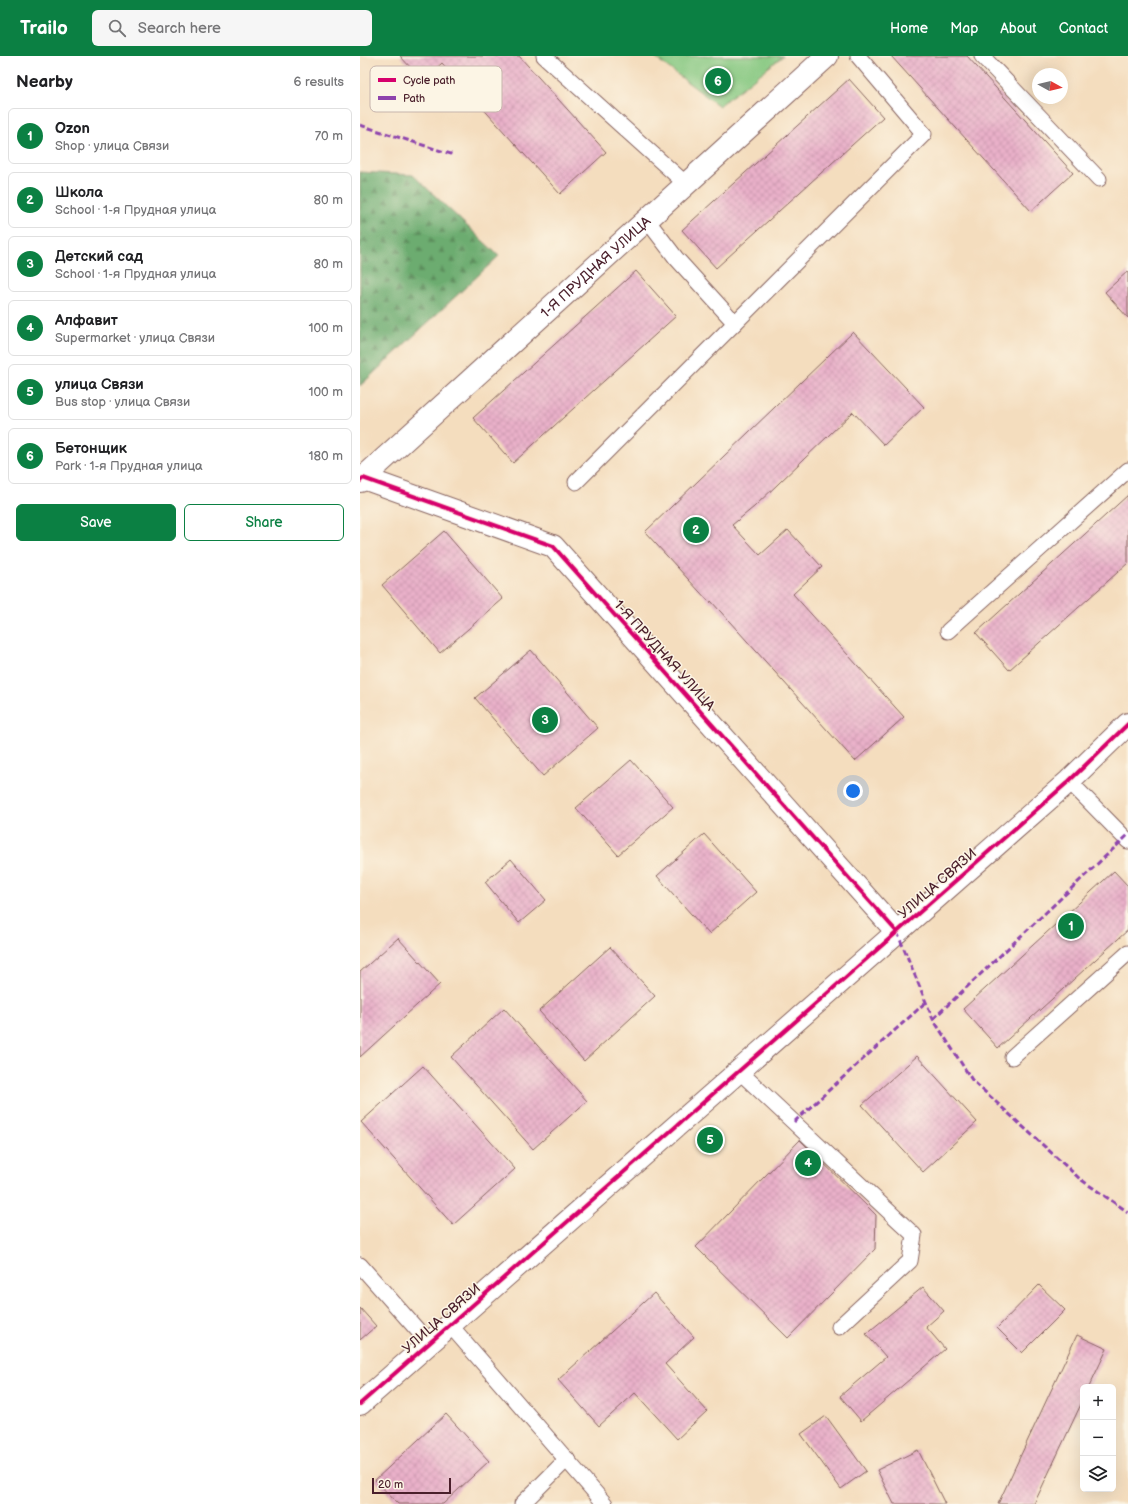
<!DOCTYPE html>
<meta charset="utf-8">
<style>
:root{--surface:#fff;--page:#f6f6f6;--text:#202124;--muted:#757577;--line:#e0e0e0;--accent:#0b8043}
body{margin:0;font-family:"Balsamiq Sans",sans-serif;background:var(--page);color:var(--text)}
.controls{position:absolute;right:12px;bottom:12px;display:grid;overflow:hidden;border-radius:6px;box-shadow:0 4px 16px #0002}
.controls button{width:36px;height:36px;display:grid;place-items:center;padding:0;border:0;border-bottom:1px solid var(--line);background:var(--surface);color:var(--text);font:20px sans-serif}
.compass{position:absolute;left:672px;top:12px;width:36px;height:36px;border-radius:50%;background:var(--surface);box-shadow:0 4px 16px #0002;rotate:98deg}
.scale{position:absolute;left:12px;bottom:10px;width:79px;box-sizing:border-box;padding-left:4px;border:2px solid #4a1f2b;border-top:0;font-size:11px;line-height:14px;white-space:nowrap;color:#4a1f2b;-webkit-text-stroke:3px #fcf5e5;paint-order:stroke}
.you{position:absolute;left:493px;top:735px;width:14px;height:14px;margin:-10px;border:3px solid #fff;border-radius:50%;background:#1a73e8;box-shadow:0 0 0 6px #1a73e833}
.badge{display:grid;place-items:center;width:26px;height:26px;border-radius:50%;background:var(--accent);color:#fff;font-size:13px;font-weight:700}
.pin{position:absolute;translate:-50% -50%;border:2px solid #fff;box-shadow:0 1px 4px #0006}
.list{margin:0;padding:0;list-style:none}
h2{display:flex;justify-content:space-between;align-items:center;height:52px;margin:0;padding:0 16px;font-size:17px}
h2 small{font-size:13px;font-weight:400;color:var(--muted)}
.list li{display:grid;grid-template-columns:26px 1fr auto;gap:12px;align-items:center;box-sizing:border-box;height:56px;margin:0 8px 8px;padding:0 8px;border:1px solid var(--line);border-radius:6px}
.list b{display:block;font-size:15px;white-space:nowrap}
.list p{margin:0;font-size:13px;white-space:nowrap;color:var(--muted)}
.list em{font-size:13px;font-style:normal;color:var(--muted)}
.actions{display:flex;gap:8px;padding:12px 16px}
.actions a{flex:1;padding:9px 0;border:1px solid var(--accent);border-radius:6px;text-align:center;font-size:14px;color:var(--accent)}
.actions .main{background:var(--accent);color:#fff}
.icon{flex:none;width:22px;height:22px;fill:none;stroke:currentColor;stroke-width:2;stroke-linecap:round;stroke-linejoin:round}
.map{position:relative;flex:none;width:768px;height:1448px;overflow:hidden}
header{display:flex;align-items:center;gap:24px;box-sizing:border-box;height:56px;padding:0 20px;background:var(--accent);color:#fff}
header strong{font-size:19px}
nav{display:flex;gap:22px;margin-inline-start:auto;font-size:14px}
.search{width:280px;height:36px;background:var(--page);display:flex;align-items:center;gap:10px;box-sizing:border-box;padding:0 14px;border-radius:6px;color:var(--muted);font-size:15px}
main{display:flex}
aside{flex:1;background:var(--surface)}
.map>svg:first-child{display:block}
.forest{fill:url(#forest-firs);stroke:#5b664d}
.green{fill:#86c881;stroke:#687456}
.building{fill:url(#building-cross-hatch)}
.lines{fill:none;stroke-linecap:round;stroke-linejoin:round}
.service-casing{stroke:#86625e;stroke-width:17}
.minor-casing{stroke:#86625e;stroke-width:24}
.tertiary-casing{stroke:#86625e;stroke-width:24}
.service{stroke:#fff;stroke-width:15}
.minor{stroke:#fff;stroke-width:22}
.tertiary{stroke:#fff;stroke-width:22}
.quiet{stroke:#8e44ad;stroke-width:3;stroke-dasharray:6 3;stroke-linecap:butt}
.cycleway-casing{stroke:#fcf5e5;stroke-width:6}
.cycleway{stroke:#d6006c;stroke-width:4}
.labels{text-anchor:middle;stroke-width:3;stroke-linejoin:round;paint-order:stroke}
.street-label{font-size:14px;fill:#4a1f2b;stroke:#fcf5e5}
.key{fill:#fcf5e5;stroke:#c7b5ad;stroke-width:1}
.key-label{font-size:11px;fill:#4a1f2b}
</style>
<header>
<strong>Trailo</strong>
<div class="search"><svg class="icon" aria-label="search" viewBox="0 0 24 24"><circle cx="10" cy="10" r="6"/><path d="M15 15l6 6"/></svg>Search here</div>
<nav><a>Home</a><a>Map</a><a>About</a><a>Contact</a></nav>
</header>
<main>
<aside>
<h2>Nearby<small>6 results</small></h2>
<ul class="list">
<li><span class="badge">1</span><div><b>Ozon</b><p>Shop · улица Связи</p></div><em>70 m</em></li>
<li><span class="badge">2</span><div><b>Школа</b><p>School · 1-я Прудная улица</p></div><em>80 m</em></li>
<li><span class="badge">3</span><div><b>Детский сад</b><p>School · 1-я Прудная улица</p></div><em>80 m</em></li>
<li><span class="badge">4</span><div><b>Алфавит</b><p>Supermarket · улица Связи</p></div><em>100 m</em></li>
<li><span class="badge">5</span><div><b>улица Связи</b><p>Bus stop · улица Связи</p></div><em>100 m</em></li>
<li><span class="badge">6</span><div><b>Бетонщик</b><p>Park · 1-я Прудная улица</p></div><em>180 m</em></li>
</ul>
<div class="actions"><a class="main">Save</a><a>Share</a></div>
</aside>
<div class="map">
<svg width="768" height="1448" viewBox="0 0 768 1448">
<defs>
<pattern id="forest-firs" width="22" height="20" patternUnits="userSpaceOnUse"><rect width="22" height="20" fill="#6cac6f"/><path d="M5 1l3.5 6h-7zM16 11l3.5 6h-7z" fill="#5b8b5b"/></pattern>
<pattern id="building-cross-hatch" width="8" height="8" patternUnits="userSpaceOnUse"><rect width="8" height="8" fill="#e9b0c9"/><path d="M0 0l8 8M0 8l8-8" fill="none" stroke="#c997ad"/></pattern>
</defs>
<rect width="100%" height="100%" fill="#fcf5e5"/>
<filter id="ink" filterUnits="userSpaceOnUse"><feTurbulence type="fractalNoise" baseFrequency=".025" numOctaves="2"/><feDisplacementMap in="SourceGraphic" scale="8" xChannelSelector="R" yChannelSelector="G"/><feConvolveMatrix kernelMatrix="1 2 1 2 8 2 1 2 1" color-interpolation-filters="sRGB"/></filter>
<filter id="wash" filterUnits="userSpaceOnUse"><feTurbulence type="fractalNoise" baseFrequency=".012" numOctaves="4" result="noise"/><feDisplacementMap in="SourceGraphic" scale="16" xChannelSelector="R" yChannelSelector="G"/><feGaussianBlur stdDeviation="0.9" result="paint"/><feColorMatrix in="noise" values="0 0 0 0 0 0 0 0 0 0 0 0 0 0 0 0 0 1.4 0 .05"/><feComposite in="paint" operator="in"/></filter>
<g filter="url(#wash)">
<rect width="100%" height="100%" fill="#f4ddbe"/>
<!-- forest -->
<path class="forest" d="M 0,116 L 53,119 L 139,200 L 0,330 Z"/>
<!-- green -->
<path class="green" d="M 293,0 L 423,0 L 359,50 Z"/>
<g id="blocks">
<!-- building -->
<g class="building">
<path d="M 40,0 L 159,0 L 246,96 L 200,138 L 82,7 L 63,25 Z"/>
<path d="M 531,0 L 607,0 L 713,117 L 671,155 Z"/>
<path d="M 489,23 L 523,61 L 356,212 L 322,174 Z"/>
<path d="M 276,215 L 316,260 L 153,407 L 113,362 Z"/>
<path d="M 768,215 L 768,262 L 745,236 Z"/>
<path d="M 493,276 L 564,351 L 524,389 L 493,356 L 394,451 L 372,469 L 400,499 L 428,474 L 462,511 L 433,538 L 544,661 L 495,705 L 351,545 L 350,547 L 285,476 Z"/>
<path d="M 768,439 L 768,507 L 649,614 L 616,577 Z"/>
<path d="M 84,475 L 143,543 L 80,597 L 22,529 Z"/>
<path d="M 171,594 L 238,672 L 183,720 L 115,642 Z"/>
<path d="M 271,704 L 313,751 L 258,799 L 216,752 Z"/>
<path d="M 344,778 L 396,836 L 349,878 L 297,820 Z"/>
<path d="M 151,803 L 186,844 L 159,867 L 125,826 Z"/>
<path d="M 754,815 L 768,830 L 768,874 L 638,992 L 603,953 Z"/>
<path d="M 38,882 L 80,928 L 0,1001 L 0,916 Z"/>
<path d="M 250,891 L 295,940 L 224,1005 L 179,955 Z"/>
<path d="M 144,952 L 227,1045 L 173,1093 L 91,1001 Z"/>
<path d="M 557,1000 L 617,1066 L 563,1116 L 502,1049 Z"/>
<path d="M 63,1010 L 155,1113 L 93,1169 L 1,1066 Z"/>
<path d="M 440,1084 L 516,1159 L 515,1193 L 428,1282 L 336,1191 Z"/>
<path d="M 679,1229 L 705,1254 L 662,1297 L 637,1272 Z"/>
<path d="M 563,1231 L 584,1255 L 566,1271 L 585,1293 L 501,1365 L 480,1340 L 526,1301 L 506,1278 Z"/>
<path d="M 294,1237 L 334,1281 L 305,1308 L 347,1355 L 317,1383 L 275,1337 L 239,1370 L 198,1324 Z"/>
<path d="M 0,1252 L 16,1270 L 0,1284 Z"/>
<path d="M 717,1279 L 747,1293 L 729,1331 L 723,1331 L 723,1344 L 674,1448 L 638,1448 Z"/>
<path d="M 86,1358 L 129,1405 L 83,1448 L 38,1448 L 15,1424 Z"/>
<path d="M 466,1360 L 506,1415 L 481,1433 L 441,1378 Z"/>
<path d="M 558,1394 L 585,1448 L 534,1448 L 517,1414 Z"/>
</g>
</g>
</g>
<g filter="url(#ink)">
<use href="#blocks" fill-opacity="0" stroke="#86625e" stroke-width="1"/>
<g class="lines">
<!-- service casing -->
<g class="service-casing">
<g id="service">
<path d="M 184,0 L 326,128"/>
<path d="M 622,0 L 739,123"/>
<path d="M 287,164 L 316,202 L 375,267"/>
<path d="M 216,426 L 564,78 L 498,0"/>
<path d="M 588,575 L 768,414"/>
<path d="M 709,725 L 768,785"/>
<path d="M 652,1001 L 768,897"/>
<path d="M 379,1015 L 554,1179 L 550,1205 L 479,1271"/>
<path d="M 0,1209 L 69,1287"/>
<path d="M 90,1269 L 245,1448"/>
<path d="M 162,1448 L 207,1403"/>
</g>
</g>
<!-- minor casing -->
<g class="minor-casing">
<g id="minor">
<path id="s1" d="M 3,422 L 467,0"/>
<path d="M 0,425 L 3,422 L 193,490 L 537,876"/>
</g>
</g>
<!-- tertiary casing -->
<g class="tertiary-casing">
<path id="tertiary" d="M 0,1348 L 709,725 L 768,668"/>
</g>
<!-- service -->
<use href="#service" class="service"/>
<!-- minor -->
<use href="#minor" class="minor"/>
<!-- tertiary -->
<use href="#tertiary" class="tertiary"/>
<!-- quiet -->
<g class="quiet">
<path d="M 0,69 L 94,99"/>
<path d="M 537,876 L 573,963 L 612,1024 L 720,1123 L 768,1156"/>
<path d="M 573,963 L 768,779"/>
<path d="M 434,1066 L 566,946"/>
</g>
<!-- cycleway casing -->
<g class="cycleway-casing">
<g id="cycleway">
<path d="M 0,425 L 3,422 L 193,490 L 537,876"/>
<path d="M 0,1348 L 709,725 L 768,668"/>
</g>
</g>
<!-- cycleway -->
<use href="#cycleway" class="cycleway"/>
</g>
</g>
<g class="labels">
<!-- street labels -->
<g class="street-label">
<text dy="5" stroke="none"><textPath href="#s1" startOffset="314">1-Я ПРУДНАЯ УЛИЦА</textPath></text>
<text transform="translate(305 599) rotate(48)" y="5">1-Я ПРУДНАЯ УЛИЦА</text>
<text transform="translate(577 827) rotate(-41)" y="5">УЛИЦА СВЯЗИ</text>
<text transform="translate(81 1262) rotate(-41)" y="5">УЛИЦА СВЯЗИ</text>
</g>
</g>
<!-- legend -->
<rect x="10" y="10" width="132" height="46" rx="6" class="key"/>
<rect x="18" y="22" width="18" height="4" fill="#d6006c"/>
<rect x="18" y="40" width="18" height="4" fill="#8e44ad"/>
<g class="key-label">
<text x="43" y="28">Cycle path</text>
<text x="43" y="46">Path</text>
</g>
</svg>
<div class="controls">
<button>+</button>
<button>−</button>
<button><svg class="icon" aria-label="layers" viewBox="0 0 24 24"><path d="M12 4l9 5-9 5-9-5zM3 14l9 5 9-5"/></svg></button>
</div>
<svg class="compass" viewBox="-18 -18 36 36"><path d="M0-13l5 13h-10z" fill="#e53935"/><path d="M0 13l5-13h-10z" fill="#757577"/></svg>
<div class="scale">20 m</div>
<div class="you"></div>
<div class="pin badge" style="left:711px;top:870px">1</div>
<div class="pin badge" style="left:336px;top:474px">2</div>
<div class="pin badge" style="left:185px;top:664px">3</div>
<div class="pin badge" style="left:448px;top:1107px">4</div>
<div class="pin badge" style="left:350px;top:1084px">5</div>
<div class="pin badge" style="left:358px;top:25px">6</div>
</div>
</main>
